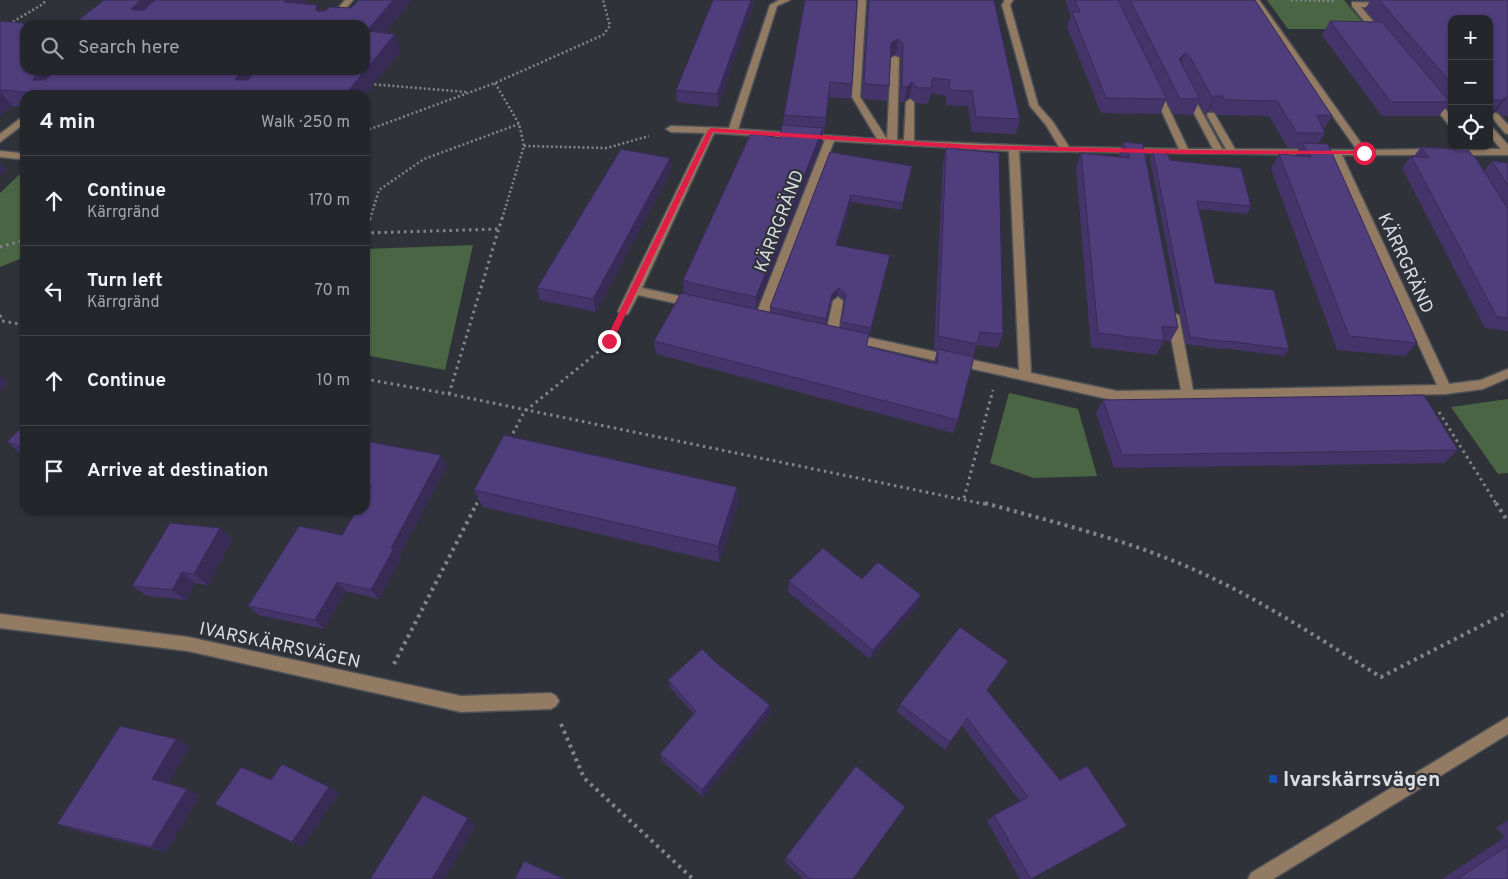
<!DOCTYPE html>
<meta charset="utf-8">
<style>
:root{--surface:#23262b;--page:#2f3237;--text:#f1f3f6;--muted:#a3a5a9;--line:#404347}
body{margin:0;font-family:Overpass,sans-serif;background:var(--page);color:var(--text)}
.controls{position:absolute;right:15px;top:15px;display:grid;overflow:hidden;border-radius:10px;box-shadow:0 1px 4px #0004}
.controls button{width:45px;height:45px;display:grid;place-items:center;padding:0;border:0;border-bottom:1px solid var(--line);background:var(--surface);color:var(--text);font:25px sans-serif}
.stop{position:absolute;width:15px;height:15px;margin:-11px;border:4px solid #e11d48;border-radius:50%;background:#fff}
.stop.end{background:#e11d48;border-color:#fff;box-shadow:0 1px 5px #0008}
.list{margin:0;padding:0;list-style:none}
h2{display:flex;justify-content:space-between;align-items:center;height:65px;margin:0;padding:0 20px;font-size:21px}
h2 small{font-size:16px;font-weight:400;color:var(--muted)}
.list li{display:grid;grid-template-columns:32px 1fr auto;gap:15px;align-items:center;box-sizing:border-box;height:90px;padding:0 20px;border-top:1px solid var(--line)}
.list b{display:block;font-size:19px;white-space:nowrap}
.list p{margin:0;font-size:16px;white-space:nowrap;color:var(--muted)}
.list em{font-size:16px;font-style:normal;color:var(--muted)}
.icon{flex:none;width:28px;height:28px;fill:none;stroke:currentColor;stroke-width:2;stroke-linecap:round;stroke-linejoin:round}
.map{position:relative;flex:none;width:1508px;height:879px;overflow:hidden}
.search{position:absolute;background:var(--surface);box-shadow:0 1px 4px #0004;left:20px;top:20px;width:350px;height:55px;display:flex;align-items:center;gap:12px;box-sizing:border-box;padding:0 18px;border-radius:15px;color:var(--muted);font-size:19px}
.panel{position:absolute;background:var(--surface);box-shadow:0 1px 4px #0004;left:20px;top:90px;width:350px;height:425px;border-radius:15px}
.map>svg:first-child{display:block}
.green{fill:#4a6544}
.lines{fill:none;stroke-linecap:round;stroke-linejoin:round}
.minor-casing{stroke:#4e5257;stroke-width:3}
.path-far2{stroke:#82858a;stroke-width:2.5;stroke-dasharray:2 2.5;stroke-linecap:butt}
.path-far1{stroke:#82858a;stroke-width:3;stroke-dasharray:2.5 4;stroke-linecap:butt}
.path{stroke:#82858a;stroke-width:4;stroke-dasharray:3 4.5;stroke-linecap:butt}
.minor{fill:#937b63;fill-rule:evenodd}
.wall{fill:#45346a;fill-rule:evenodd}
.shaded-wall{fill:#382b56}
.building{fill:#503d7b;stroke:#382b56}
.route{fill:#e11d48}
.transit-dot{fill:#1a4fb4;stroke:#2f3339;stroke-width:2}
.labels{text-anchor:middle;stroke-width:4.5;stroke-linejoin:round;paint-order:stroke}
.street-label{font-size:18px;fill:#dadde1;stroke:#2f3339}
.near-poi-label{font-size:21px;font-weight:bold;fill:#dadde1;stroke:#2f3339;text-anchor:start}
</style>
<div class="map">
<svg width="1508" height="879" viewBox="0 0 1508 879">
<rect width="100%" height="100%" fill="#2f3339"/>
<!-- green -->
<g class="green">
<path d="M 1267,0 L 1344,0 L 1368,29 L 1288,29 Z"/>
<path d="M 19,175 L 25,175 L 25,257 L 0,267 L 0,193 Z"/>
<path d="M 473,245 L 445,370 L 365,355 L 365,249 Z"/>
<path d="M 1009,393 L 1078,409 L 1097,476 L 1034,478 L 990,463 Z"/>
<path d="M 1508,399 L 1508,473 L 1498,474 L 1451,407 Z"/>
</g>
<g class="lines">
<!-- minor casing -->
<g class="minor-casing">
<g id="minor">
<path d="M 345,0 L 353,0 L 332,25 L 324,25 Z"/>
<path d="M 779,0 L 790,0 L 777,6 L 738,129 L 877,139 L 852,97 L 858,0 L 866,0 L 860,97 L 887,139 L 891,58 L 895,56 L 899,58 L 897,140 L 904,140 L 906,102 L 910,99 L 914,102 L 914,141 L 1059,147 L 1046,125 L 1030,106 L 1002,5 L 1005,0 L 1013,0 L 1010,5 L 1038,105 L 1053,122 L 1069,147 L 1179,149 L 1153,92 L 1157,89 L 1161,92 L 1188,149 L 1213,149 L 1185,96 L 1189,93 L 1193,96 L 1222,149 L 1226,149 L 1207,115 L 1208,113 L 1214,113 L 1235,149 L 1357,150 L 1251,0 L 1259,0 L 1366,150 L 1433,149 L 1438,152 L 1433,155 L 1342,155 L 1449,384 L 1481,380 L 1508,369 L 1508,378 L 1483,389 L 1445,394 L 1117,401 L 848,341 L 846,338 L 852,334 L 1019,370 L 1009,151 L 834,141 L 767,317 L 761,321 L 755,317 L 825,140 L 714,133 L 642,288 L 693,299 L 699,303 L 693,307 L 638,295 L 628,314 L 620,314 L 618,311 L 705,133 L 671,132 L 666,129 L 671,126 L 729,128 L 770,5 ZM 1019,151 L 1332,155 L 1437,385 L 1193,390 L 1179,316 L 1173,312 L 1167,316 L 1181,390 L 1117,391 L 1031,373 Z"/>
<path d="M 1352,2 L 1386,3 L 1387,5 L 1383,7 L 1361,7 L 1383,33 L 1383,37 L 1377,37 L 1352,6 Z"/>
<path d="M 1432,96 L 1435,97 L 1452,117 L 1452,126 L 1449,125 L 1428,99 Z"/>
<path d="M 1495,113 L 1498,114 L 1508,125 L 1508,134 L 1505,133 L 1491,116 Z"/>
<path d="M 25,115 L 25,123 L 0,142 L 0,134 Z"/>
<path d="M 1489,126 L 1492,127 L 1508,145 L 1508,155 L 1453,155 L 1448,152 L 1453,149 L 1501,149 L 1489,135 Z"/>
<path d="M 0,151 L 20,153 L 25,156 L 20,159 L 0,157 Z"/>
<path d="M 838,297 L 843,301 L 838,333 L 832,337 L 826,333 L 833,301 Z"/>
<path d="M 0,614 L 188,637 L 461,696 L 551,693 L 556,696 L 559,701 L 556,706 L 551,709 L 461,712 L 188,651 L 0,628 Z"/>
<path d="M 1508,717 L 1508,734 L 1273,879 L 1248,879 L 1251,873 Z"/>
</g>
</g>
<!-- path-far2 -->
<g class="path-far2">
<path d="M 1291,0 L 1334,1"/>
<path d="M 9,24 L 43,4 L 46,0"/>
<path d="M 495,83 L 519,124 L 524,146 L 502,219"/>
<path d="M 370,84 L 466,92"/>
<path d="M 365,131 L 495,83 L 603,35 L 610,26 L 603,0"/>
<path d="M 524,146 L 607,148 L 649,136"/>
<path d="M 370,219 L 379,190 L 424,159 L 519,124"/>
</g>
<!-- path-far1 -->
<g class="path-far1">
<path d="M 365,233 L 370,218"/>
<path d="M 365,233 L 499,229"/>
<path d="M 0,247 L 25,240"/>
<path d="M 0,315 L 2,321 L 25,325"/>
<path d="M 365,379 L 449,394 L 989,505"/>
<path d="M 449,394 L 502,218"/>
<path d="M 1439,412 L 1497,505"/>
<path d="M 510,439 L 524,412 L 598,352 L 616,328"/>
<path d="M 964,498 L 993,390"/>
<path d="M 476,505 L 481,496"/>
</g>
<!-- path -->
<g class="path">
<path d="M 985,503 C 1056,523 1129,540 1197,571 C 1262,600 1321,640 1381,677 L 1508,612"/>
<path d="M 1496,503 L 1508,522"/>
<path d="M 394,664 L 477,503"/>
<path d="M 561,724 L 584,778 L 693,879"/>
</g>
<!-- minor -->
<use href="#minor" class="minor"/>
</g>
<!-- wall -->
<g class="wall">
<path d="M 104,0 L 307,0 L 304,4 L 318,5 L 320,11 L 351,8 L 359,0 L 412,0 L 385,33 L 401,50 L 365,95 L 25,95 L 25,107 L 12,106 L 0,116 L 0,21 L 25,70 L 365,70 Z"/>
<path d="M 754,0 L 754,2 L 718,107 L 677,102 L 676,90 Z"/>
<path d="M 805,0 L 852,84 L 851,99 L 829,97 L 824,133 L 823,133 L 822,142 L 756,309 L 770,312 L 770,307 L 830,152 L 911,173 L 901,210 L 851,202 L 838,246 L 890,255 L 870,335 L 869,335 L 867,346 L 934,363 L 937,350 L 934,349 L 943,162 L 946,148 L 1003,334 L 998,348 L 976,345 L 973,357 L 958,420 L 953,433 L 656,354 L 654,341 L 684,294 L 683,280 L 780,138 L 783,125 L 784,115 ZM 838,295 L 845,301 L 840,328 L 826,325 L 831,301 Z"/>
<path d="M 868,0 L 994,0 L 1020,119 L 1016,134 L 972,132 L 968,106 L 946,105 L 946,96 L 931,93 L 928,104 L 916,103 L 910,97 L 904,102 L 900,102 L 901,58 L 896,54 L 890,57 L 889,86 L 887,101 L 864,99 L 862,96 Z"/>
<path d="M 1065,0 L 1255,0 L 1332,116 L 1323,130 L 1325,133 L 1318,144 L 1417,343 L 1405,356 L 1337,350 L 1271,169 L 1279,154 L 1295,156 L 1299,148 L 1288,148 L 1269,116 L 1217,115 L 1214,111 L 1208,111 L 1205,114 L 1199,102 L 1193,115 L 1173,114 L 1166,100 L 1160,114 L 1101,113 L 1067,27 L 1071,16 Z"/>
<path d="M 1352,0 L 1508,0 L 1508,116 L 1503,116 L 1496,111 L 1489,116 L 1489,19 L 1452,19 L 1452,114 L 1446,107 L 1439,116 L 1382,116 L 1322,35 L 1330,21 L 1375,22 L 1365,9 L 1370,1 Z"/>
<path d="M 1123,142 L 1143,144 L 1178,328 L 1170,342 L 1164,341 L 1156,355 L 1091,347 L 1076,167 L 1081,153 L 1118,157 Z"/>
<path d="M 1421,147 L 1484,171 L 1492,161 L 1508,163 L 1508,331 L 1485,328 L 1402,168 L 1411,156 L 1414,156 Z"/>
<path d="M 1153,152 L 1170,160 L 1251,206 L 1247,214 L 1199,209 L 1215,283 L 1289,349 L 1284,356 L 1223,348 L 1222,349 L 1186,344 L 1150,159 Z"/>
<path d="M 670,158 L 671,171 L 596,312 L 540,300 L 537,288 Z"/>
<path d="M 1103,400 L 1458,450 L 1444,463 L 1114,468 L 1096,413 Z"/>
<path d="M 25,424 L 25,456 L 22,455 L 7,442 Z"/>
<path d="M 365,441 L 441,455 L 447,466 L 399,556 L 401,558 L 379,599 L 345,591 L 324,629 L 259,615 L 248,606 L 342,535 L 366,495 L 365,495 Z"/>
<path d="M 737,487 L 738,504 L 719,562 L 483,507 L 474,490 Z"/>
<path d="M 220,528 L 232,539 L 208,585 L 195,583 L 186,600 L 147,596 L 132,586 Z"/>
<path d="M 862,579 L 917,606 L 870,659 L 788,592 L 789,581 Z"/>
<path d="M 714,661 L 770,713 L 703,797 L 662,761 L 660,754 L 694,714 L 670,688 L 668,680 Z"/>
<path d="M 987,690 L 1060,780 L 1031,879 L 1020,879 L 987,821 L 994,815 L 1020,801 L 962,726 L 945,750 L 897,712 L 900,704 Z"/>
<path d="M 190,746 L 168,783 L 200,795 L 166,852 L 74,830 L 57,824 Z"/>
<path d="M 1508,820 L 1508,879 L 1442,879 L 1505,837 L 1496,828 Z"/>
<path d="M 786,857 L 854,879 L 803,879 L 785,862 Z"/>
</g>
<!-- shaded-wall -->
<g class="shaded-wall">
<path d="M 141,0 L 167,0 L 142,24 L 132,10 L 132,8 Z"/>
<path d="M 286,0 L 307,0 L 291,18 L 284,2 Z"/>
<path d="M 393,0 L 412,0 L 373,47 L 367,31 Z"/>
<path d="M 751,0 L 754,0 L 754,2 L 718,107 L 717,94 Z"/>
<path d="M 318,5 L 325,21 L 315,9 Z"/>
<path d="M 395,34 L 401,50 L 365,95 L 345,95 Z"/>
<path d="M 898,39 L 896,54 L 889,58 L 891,43 Z"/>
<path d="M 1185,53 L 1178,68 L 1179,59 Z"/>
<path d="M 42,70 L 72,70 L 46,94 L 33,80 L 34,77 Z"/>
<path d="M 242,70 L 283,70 L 244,95 L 235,79 Z"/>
<path d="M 912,82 L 910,97 L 904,102 L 907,87 Z"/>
<path d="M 0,91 L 12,106 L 0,116 Z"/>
<path d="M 1215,96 L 1208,111 L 1205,114 L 1213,99 Z"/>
<path d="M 1508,96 L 1496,111 L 1489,116 L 1502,100 Z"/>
<path d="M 823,128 L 822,142 L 756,311 L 756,297 Z"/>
<path d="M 670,158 L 671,171 L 596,312 L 593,299 Z"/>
<path d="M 0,163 L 6,171 L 0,176 Z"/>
<path d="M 851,195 L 851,202 L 836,253 L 836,245 Z"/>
<path d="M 890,255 L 888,262 L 870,335 L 871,328 Z"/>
<path d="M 839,288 L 838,295 L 831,301 L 826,326 L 826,319 L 832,294 Z"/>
<path d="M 0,376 L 8,383 L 0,392 Z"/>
<path d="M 441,455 L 447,466 L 399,556 L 401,558 L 379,599 L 371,590 L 391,548 Z"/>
<path d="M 737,487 L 738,504 L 719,562 L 718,546 Z"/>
<path d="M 220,528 L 232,539 L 208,585 L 194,574 Z"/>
<path d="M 182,572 L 195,583 L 186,600 L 172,590 Z"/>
<path d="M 337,582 L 345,591 L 324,629 L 315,620 Z"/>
<path d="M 921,595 L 917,606 L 870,659 L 873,650 Z"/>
<path d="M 770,705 L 770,713 L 703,797 L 702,790 Z"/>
<path d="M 176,739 L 190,746 L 167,785 L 152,779 Z"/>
<path d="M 329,787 L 339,793 L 303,847 L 292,842 Z"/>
<path d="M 187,789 L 200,795 L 166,852 L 151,847 Z"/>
<path d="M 468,818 L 476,825 L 444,879 L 432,879 Z"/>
</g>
<!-- building -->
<g class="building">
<path d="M 104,0 L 141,0 L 132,8 L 132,10 L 144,10 L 155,0 L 286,0 L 284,2 L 318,5 L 315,9 L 317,11 L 325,11 L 330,7 L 351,8 L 359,0 L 393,0 L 367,31 L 395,34 L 345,95 L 58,95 L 0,90 L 0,21 L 45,25 L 25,25 L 25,70 L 42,70 L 34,77 L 33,80 L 45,80 L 57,70 L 242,70 L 235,79 L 237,80 L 248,80 L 256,70 L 365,70 L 365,25 L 72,25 Z"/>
<path d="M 713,0 L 751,0 L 717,94 L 676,90 Z"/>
<path d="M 805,0 L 857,0 L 852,84 L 830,82 L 826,118 L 784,115 Z"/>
<path d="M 869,0 L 994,0 L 1020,119 L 976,117 L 972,91 L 949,90 L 950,80 L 933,78 L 931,88 L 918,88 L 912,82 L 907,87 L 902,87 L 903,43 L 898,39 L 891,43 L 889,86 L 866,84 L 864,81 Z"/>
<path d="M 1075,0 L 1118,0 L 1167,99 L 1106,98 L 1072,12 L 1080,12 Z"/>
<path d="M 1130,0 L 1255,0 L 1332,116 L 1317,115 L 1325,133 L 1297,133 L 1277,101 L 1225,100 L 1222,96 L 1215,96 L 1213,99 L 1190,57 L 1185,53 L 1179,59 L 1200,99 L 1180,99 Z"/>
<path d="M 1379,0 L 1508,0 L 1508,96 L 1502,100 L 1489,100 L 1489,19 L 1452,19 L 1452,84 Z"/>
<path d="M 1330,21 L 1382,22 L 1450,102 L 1391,102 Z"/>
<path d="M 782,125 L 823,128 L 756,297 L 687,282 L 688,281 L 683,280 L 751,133 L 780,138 Z"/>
<path d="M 1123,142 L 1143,144 L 1178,328 L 1162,326 L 1164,341 L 1098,333 L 1081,153 L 1130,158 Z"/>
<path d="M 1302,143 L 1328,144 L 1417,343 L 1349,336 L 1279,154 L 1311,157 Z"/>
<path d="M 1421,147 L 1468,150 L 1477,160 L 1508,209 L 1508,318 L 1497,317 L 1411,156 L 1429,158 Z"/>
<path d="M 946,148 L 999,153 L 1003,334 L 980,332 L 977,344 L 938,336 Z"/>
<path d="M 621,149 L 670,158 L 593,299 L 537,288 Z"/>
<path d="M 830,152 L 912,166 L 903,203 L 851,195 L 836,245 L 890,255 L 871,328 L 841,322 L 846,294 L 839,288 L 832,294 L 826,319 L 770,307 Z"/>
<path d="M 1153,152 L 1167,153 L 1170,160 L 1241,168 L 1251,206 L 1197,201 L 1215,283 L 1274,290 L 1289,349 L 1227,341 L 1227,342 L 1190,337 Z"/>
<path d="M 1492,161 L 1508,163 L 1508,186 Z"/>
<path d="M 681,293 L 869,334 L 866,346 L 937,364 L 938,349 L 974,357 L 958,420 L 654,341 Z"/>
<path d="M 1424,395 L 1458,450 L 1122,455 L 1103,400 Z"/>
<path d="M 25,424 L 25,448 L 7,442 Z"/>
<path d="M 504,435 L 737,487 L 718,546 L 474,490 Z"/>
<path d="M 365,441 L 441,455 L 391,548 L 394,548 L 371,590 L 337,582 L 315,620 L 248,606 L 299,526 L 342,535 L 357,510 L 365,510 L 365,496 L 371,487 L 365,486 Z"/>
<path d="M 170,523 L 220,528 L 194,574 L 182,572 L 172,590 L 132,586 Z"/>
<path d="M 823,548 L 862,579 L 878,562 L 921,595 L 873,650 L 789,581 Z"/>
<path d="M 960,627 L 1008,661 L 987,690 L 1060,780 L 1087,766 L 1127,826 L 1031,879 L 994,815 L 1028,797 L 967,718 L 950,742 L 900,704 Z"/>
<path d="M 702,649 L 714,661 L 770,705 L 702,790 L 660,754 L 696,711 L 668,680 Z"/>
<path d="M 120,726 L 176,739 L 152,779 L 187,789 L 151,847 L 57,824 Z"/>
<path d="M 282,764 L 329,787 L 292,842 L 215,804 L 241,767 L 271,780 Z"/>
<path d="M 856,766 L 905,807 L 853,879 L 810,879 L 786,857 Z"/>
<path d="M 423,795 L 468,818 L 432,879 L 370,879 Z"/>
<path d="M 1508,846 L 1508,879 L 1457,879 Z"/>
<path d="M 524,861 L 564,879 L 515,879 Z"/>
</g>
<!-- route -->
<path class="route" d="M 711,128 L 971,145 L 1192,150 L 1364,151 L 1367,153 L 1364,154 L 1192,154 L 971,149 L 713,132 L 613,341 L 609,343 L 606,343 L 605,341 L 708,130 Z"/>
<!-- markers -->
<rect class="transit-dot" x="1268" y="774" width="10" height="10" rx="2.5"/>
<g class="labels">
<!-- street labels -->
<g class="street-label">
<text transform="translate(779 221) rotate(-69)" y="6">KÄRRGRÄND</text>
<text transform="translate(1406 263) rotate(65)" y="6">KÄRRGRÄND</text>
<text transform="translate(280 645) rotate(12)" y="6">IVARSKÄRRSVÄGEN</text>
</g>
<!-- near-poi labels -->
<g class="near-poi-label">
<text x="1283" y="786">Ivarskärrsvägen</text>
</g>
</g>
</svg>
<div class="controls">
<button>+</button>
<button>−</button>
<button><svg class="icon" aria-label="locate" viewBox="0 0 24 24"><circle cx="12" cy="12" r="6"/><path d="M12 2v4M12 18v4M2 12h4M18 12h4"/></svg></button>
</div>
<div class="stop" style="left:1364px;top:153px"></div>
<div class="stop end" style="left:609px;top:341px"></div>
<div class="search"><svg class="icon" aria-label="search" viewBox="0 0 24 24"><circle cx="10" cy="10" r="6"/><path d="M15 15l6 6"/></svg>Search here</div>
<section class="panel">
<h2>4 min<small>Walk · 250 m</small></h2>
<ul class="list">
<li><svg class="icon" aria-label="ahead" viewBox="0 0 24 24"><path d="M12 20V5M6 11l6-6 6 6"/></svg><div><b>Continue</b><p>Kärrgränd</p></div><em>170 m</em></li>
<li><svg class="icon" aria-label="left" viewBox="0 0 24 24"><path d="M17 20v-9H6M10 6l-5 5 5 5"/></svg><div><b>Turn left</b><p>Kärrgränd</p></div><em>70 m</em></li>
<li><svg class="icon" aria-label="ahead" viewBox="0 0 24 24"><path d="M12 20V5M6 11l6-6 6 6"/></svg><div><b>Continue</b></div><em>10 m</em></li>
<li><svg class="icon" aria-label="arrive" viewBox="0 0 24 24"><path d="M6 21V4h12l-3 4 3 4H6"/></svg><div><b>Arrive at destination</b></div></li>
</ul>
</section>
</div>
